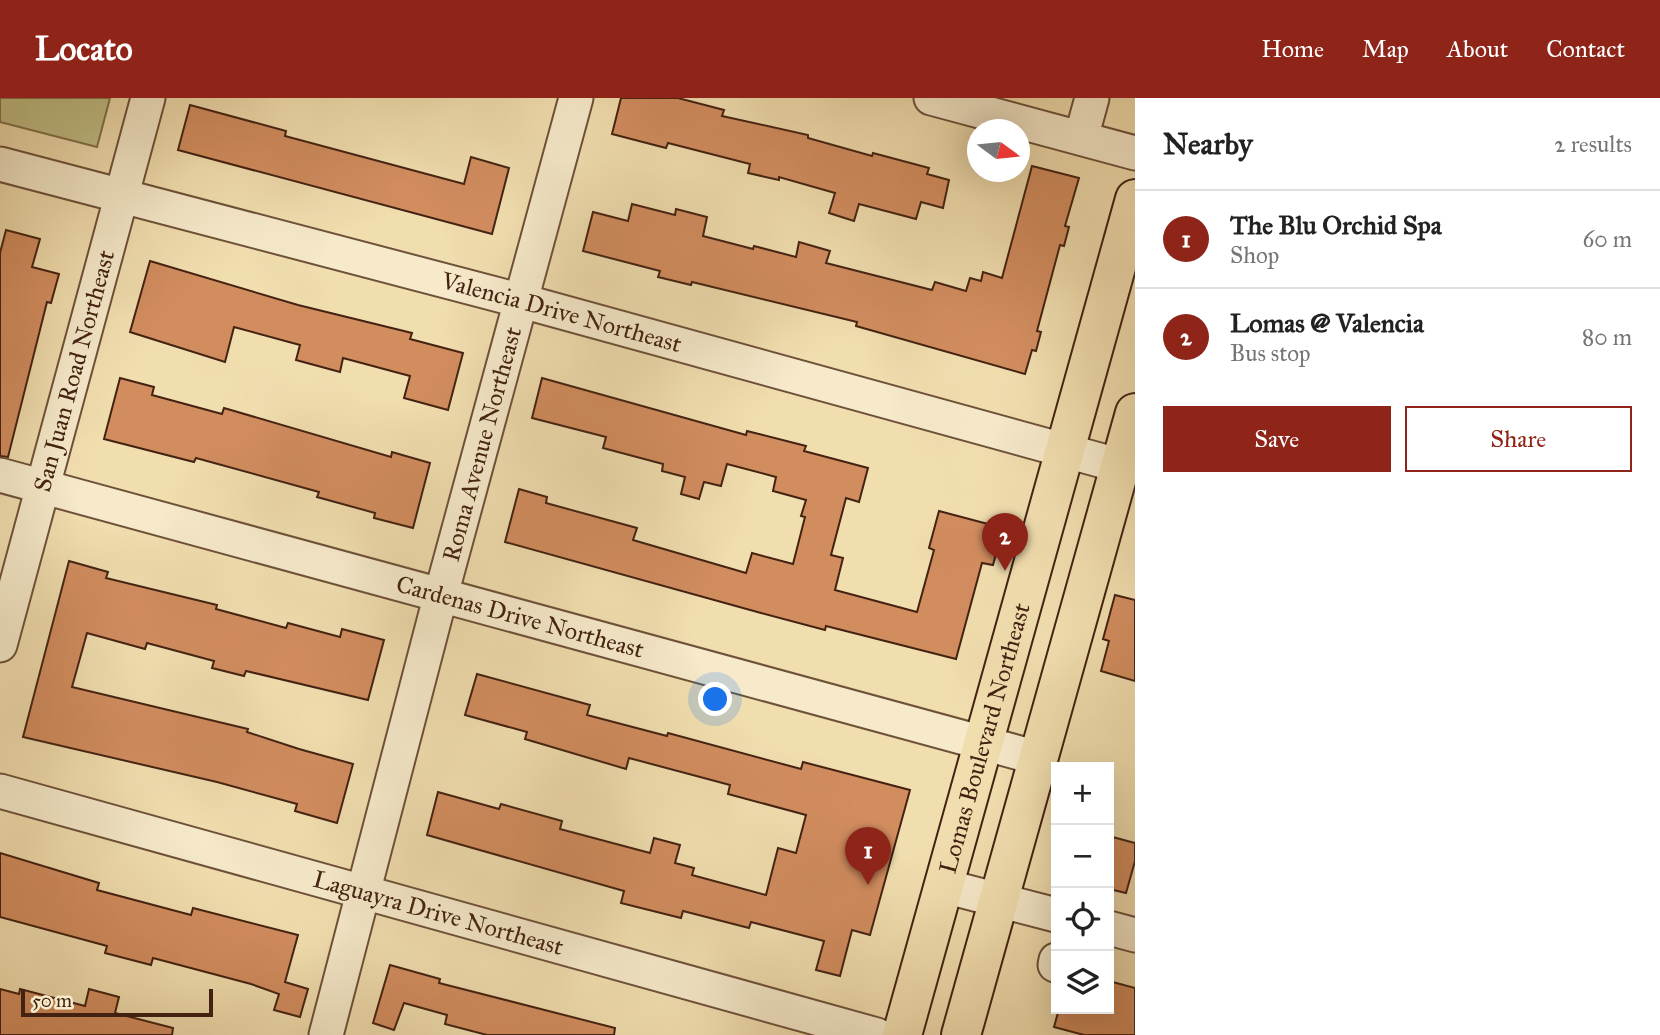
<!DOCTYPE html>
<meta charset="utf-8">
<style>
:root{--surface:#fff;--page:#f2f2f2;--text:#222;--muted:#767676;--line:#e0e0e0;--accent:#8f2418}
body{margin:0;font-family:"IM FELL Great Primer",serif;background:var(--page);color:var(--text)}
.controls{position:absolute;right:21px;bottom:21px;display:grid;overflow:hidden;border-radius:0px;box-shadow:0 7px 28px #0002}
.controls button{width:63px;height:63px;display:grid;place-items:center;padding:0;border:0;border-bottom:2px solid var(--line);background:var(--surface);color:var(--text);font:35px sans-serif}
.compass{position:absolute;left:967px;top:21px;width:63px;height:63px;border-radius:50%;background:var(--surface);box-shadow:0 7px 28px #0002;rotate:105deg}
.scale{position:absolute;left:21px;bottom:18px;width:192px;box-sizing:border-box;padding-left:7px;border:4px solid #432212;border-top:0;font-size:19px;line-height:24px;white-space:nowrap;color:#432212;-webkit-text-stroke:5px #f6eacb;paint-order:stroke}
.you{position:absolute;left:716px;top:602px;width:24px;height:24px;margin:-18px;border:5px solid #fff;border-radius:50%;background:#1a73e8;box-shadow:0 0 0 10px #1a73e833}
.badge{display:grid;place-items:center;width:46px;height:46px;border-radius:50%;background:var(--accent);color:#fff;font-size:23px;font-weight:700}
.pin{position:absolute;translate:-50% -58px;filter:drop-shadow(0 2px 4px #0008)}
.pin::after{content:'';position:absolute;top:37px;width:24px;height:21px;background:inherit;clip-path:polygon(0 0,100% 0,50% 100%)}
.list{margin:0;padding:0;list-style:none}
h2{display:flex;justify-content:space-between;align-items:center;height:91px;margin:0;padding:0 28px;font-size:30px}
h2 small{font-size:23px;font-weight:400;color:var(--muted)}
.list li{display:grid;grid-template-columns:46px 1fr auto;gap:21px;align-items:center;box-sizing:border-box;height:98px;padding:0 28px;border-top:2px solid var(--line)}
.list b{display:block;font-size:26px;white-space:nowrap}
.list p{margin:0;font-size:23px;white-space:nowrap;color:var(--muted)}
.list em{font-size:23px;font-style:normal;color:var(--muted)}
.actions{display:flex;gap:14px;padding:21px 28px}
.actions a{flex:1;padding:16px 0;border:2px solid var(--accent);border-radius:0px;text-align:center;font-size:24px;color:var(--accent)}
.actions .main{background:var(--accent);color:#fff}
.icon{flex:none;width:38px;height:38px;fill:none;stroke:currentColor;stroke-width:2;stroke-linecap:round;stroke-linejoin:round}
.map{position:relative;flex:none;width:1135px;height:937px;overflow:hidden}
header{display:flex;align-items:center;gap:42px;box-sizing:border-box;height:98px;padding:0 35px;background:var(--accent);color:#fff}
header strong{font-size:33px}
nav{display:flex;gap:38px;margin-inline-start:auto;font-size:24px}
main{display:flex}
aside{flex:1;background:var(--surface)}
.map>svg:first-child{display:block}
.green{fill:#c1bf86;stroke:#82704c;stroke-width:2}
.building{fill:#d28d5f;stroke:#432212;stroke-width:2}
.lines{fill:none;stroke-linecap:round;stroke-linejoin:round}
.minor-casing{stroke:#6e5139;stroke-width:37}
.major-casing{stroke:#432212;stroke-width:42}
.minor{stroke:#f6eacb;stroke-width:33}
.major{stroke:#f1deaf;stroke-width:38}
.labels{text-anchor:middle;stroke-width:7;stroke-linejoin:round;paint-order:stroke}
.street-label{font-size:24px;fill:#432212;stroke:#f6eacb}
</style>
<header>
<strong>Locato</strong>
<nav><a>Home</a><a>Map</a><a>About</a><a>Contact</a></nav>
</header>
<main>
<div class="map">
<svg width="1135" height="937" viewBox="0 0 1135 937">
<rect width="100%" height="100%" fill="#f1deaf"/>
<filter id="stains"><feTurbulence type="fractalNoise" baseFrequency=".00286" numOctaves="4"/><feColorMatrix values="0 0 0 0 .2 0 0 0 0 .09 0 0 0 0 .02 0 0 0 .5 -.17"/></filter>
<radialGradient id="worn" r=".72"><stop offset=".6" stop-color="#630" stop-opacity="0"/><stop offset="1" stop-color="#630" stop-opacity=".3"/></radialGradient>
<!-- green -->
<path class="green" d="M 0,0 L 110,0 L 97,49 L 0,24 Z"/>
<!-- building -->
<g class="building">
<path d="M 621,0 L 678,0 L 724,12 L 722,18 L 808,37 L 808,40 L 872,58 L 873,55 L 929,70 L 927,76 L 949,82 L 943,110 L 921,104 L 916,121 L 859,106 L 854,123 L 829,115 L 835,95 L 779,79 L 779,82 L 748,75 L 750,66 L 668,45 L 666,50 L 612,36 Z"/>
<path d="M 190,7 L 286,33 L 285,38 L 464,86 L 471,59 L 509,70 L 492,136 L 178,52 Z"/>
<path d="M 1032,68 L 1079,80 L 1065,128 L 1069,129 L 1064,148 L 1060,147 L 1037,233 L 1041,234 L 1036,253 L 1032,252 L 1025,276 L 856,228 L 857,224 L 692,184 L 691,187 L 658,179 L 660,173 L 583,153 L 593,114 L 628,123 L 632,106 L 675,117 L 676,111 L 707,119 L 703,138 L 753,151 L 754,148 L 796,159 L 799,144 L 830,153 L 826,165 L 932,192 L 935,184 L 966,193 L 970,180 L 981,183 L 983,174 L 1002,180 Z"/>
<path d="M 6,132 L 40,141 L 32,169 L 59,176 L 51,205 L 47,204 L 8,359 L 0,358 L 0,155 Z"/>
<path d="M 150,163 L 298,207 L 412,235 L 410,241 L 463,255 L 448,312 L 404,300 L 410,278 L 343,260 L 340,274 L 296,262 L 300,247 L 234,229 L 225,264 L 130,234 Z"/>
<path d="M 120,280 L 154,289 L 152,297 L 222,316 L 224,310 L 391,359 L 392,354 L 430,365 L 413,430 L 374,420 L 375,415 L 317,399 L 319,394 L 196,360 L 194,364 L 104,341 Z"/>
<path d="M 542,280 L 746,337 L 747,333 L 806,348 L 804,353 L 868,370 L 859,404 L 846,400 L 831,457 L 843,460 L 835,492 L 917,514 L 934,452 L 929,450 L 939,413 L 1003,430 L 993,467 L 982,465 L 956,561 L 826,528 L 825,532 L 761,515 L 505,444 L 519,391 L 547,399 L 546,405 L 637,430 L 633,442 L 746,475 L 752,455 L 793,466 L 805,419 L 801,418 L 806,402 L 773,393 L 776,379 L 727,366 L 721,388 L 704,384 L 699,401 L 681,396 L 685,379 L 662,373 L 663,366 L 603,350 L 606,339 L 532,320 Z"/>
<path d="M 69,463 L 108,474 L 106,480 L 217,507 L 216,511 L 286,530 L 288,525 L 340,539 L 342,531 L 384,542 L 368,602 L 246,573 L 244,578 L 212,570 L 214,563 L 147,545 L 145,551 L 87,535 L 72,589 L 248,631 L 247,634 L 299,651 L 353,666 L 337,725 L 295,713 L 297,706 L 217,684 L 23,639 Z"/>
<path d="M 1115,497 L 1135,502 L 1135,583 L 1101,573 L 1109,543 L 1103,541 Z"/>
<path d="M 477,576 L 590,607 L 587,617 L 667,638 L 668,635 L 801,671 L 803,664 L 910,692 L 870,837 L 852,832 L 840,878 L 816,872 L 824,843 L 751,824 L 749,830 L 683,813 L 681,820 L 621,805 L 624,793 L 427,737 L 438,694 L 499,711 L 501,706 L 562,723 L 560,731 L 650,755 L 654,740 L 680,747 L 675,765 L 694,770 L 692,777 L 766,797 L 778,750 L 796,755 L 806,717 L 728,696 L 730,687 L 629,660 L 626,671 L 525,641 L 527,634 L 465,617 Z"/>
<path d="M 1109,738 L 1135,745 L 1135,763 L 1126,795 L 1109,791 Z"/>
<path d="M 0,755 L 99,785 L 97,792 L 191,817 L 193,810 L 298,837 L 285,884 L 308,891 L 300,919 L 274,912 L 279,896 L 251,886 L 153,860 L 151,867 L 105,855 L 107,848 L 0,819 Z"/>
<path d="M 390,867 L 440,881 L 439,885 L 615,930 L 614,937 L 487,937 L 445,926 L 447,917 L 404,905 L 394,932 L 373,925 Z"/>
<path d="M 1109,883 L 1135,890 L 1135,937 L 1084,937 L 1054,929 L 1059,911 L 1109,911 Z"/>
<path d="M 0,891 L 19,896 L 20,891 L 85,908 L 89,891 L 119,899 L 115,915 L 173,930 L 172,937 L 0,937 Z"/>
</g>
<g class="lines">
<!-- minor casing -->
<g class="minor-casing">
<g id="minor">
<path d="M 931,0 L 1135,55"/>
<path d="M 1081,40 L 1092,0"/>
<path id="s1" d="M 0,66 L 522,203 L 1121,368"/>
<path id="s2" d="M 0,377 L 1038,660"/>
<path id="s3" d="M 0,547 L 148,0"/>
<path id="s4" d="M 0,693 L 877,937"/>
<path d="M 944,788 L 1056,817"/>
<path d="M 1109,830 L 1135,837"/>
<path d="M 1055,867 L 1056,862"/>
<path id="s5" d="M 326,937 L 435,519 L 576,0"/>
</g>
</g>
<!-- major casing -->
<g class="major-casing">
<g id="major">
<path id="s6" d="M 902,937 L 1135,101"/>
<path d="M 961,937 L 1135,315"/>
</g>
</g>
<!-- minor -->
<use href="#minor" class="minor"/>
<!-- major -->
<use href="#major" class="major"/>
</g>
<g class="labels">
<!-- street labels -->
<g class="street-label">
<text dy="8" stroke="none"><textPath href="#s1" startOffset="581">Valencia Drive Northeast</textPath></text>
<text dy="8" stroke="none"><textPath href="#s3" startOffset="284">San Juan Road Northeast</textPath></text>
<text dy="8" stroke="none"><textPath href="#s5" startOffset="611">Roma Avenue Northeast</textPath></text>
<text dy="8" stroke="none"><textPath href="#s2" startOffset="539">Cardenas Drive Northeast</textPath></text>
<text dy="8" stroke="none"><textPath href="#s6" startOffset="308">Lomas Boulevard Northeast</textPath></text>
<text dy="8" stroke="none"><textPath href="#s4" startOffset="455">Laguayra Drive Northeast</textPath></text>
</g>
</g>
<rect width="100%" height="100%" filter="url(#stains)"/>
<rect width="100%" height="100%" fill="url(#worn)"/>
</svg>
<div class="controls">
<button>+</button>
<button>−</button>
<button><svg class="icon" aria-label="locate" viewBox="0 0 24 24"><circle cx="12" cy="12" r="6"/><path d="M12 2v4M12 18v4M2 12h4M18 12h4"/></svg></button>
<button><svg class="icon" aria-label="layers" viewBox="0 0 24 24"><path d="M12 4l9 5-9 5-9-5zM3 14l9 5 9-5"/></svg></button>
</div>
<svg class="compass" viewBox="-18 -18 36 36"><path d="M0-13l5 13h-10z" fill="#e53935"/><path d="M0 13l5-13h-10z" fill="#767676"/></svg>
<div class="scale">50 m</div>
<div class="you"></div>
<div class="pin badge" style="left:868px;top:787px">1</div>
<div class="pin badge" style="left:1005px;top:473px">2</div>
</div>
<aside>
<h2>Nearby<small>2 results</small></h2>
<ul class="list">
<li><span class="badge">1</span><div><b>The Blu Orchid Spa</b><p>Shop</p></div><em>60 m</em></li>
<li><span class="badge">2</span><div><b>Lomas @ Valencia</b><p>Bus stop</p></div><em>80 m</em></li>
</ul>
<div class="actions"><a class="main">Save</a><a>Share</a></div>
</aside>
</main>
